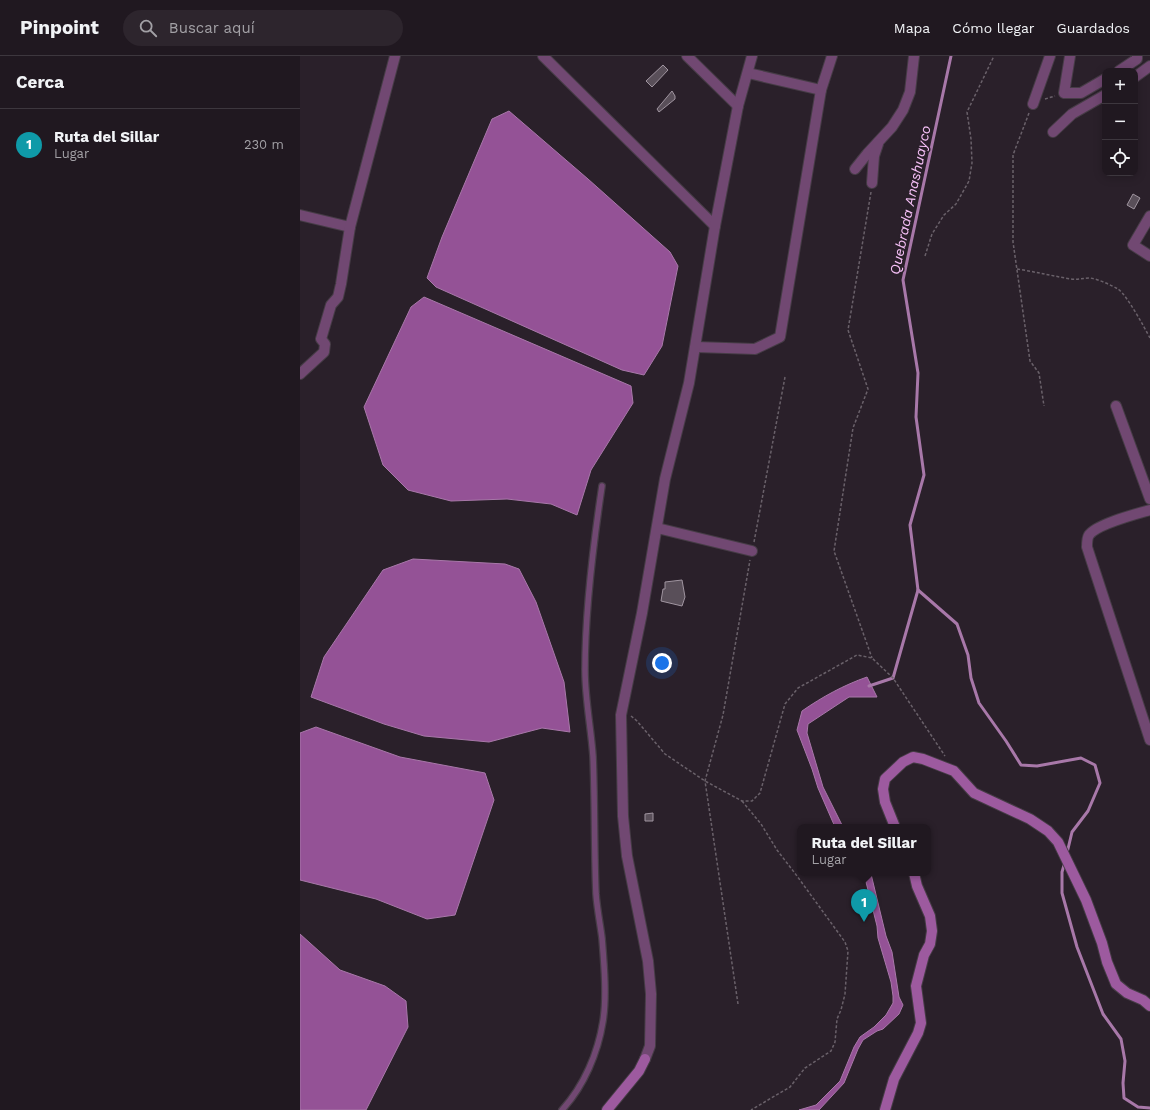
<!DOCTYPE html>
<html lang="es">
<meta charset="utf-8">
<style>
:root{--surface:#201820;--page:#2d252d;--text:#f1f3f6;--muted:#a2a0a5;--line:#3d373e;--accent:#0b8043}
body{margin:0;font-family:"Work Sans",sans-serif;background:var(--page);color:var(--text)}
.controls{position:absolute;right:12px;top:12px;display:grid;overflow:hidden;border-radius:8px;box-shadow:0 2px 10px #0003}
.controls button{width:36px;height:36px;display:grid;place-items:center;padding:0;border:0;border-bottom:1px solid var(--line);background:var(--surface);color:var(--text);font:20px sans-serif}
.you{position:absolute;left:362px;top:607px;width:14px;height:14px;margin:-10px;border:3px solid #fff;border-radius:50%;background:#1a73e8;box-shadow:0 0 0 6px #1a73e833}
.badge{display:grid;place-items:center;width:26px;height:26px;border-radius:50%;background:var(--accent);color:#fff;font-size:13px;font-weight:700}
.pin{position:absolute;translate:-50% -33px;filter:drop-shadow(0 1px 2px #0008)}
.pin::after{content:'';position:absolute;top:21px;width:14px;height:12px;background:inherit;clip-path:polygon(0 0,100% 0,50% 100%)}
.popup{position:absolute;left:497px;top:768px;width:134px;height:52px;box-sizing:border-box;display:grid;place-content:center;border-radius:8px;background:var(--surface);filter:drop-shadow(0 1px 3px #0005);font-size:13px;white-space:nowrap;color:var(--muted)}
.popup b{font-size:15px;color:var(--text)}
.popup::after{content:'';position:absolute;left:50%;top:100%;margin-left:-8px;border:8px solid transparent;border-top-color:var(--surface)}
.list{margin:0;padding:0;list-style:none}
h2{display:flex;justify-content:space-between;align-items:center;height:52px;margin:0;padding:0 16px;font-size:17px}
h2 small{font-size:13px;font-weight:400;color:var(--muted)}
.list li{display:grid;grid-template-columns:26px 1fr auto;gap:12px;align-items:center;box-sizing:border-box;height:72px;padding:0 16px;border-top:1px solid var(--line)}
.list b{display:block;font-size:15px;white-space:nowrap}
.list p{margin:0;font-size:13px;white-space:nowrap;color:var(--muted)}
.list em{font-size:13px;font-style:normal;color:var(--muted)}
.icon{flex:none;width:22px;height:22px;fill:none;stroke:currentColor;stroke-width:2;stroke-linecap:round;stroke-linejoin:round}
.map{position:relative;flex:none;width:850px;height:1054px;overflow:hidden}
header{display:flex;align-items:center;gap:24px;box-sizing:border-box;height:56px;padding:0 20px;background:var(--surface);border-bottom:1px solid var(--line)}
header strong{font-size:19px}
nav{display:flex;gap:22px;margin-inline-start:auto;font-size:14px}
.search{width:280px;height:36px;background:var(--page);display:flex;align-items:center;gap:10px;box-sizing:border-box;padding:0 14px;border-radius:22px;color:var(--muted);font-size:15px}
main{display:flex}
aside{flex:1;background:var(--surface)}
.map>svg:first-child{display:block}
.water{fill:#945296;stroke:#a878a9}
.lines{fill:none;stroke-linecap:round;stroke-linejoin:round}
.stream{stroke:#a878a9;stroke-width:3}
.building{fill:#594f59;stroke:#a095a0}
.lane-casing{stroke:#463c46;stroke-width:8}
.street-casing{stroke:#463c46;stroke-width:12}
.secondary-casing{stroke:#463c46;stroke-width:12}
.path{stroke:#6a616a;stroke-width:1.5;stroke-dasharray:3 2;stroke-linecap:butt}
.lane{stroke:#714872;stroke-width:5.5}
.street{stroke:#714872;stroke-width:10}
.secondary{stroke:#9d5a9f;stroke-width:10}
.labels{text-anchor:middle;stroke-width:3;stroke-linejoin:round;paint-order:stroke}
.water-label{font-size:14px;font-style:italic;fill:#f6c0f7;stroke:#2a202a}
</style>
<header>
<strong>Pinpoint</strong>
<div class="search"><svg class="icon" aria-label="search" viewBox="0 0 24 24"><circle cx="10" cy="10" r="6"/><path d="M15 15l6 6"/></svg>Buscar aquí</div>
<nav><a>Mapa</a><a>Cómo llegar</a><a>Guardados</a></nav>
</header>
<main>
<aside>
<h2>Cerca<small></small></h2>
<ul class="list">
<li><span class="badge" style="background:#0f9aa8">1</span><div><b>Ruta del Sillar</b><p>Lugar</p></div><em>230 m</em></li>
</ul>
</aside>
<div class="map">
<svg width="850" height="1054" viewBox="0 0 850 1054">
<rect width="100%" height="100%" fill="#2a202a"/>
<!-- water -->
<g class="water">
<path d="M 209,55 L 288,123 L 370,196 L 378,210 L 362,290 L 344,319 L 322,314 L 136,231 L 127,222 L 142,181 L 192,63 Z"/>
<path d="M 124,241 L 331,330 L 333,347 L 291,414 L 277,459 L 251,448 L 207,443 L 151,445 L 108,434 L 83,409 L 64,351 L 111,251 Z"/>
<path d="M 113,503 L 205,508 L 219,513 L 236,546 L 264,626 L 270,676 L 242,672 L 189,686 L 124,680 L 84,668 L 11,641 L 24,601 L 83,514 Z"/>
<path d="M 567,621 L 577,641 L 549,641 L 508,668 L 507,677 L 523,731 L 543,771 L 535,771 L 518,732 L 512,713 L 497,674 L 502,655 C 522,641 544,629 567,621 Z"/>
<path d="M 16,671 L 100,701 L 185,717 L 194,744 L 155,859 L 127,863 L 76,843 L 0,824 L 0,677 Z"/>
<path d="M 560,817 L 571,818 L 586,880 L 592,896 L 599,941 L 603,949 L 599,958 L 583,973 L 577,975 L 563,984 L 558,993 L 544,1027 L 519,1054 L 499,1054 L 516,1049 L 540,1025 L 554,991 L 560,981 L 574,971 L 586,959 L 593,947 L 593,940 L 591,926 L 578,882 L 577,870 L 565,822 Z"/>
<path d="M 0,878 L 40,914 L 85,930 L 106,945 L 108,971 L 66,1054 L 0,1054 Z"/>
</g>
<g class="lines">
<!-- stream -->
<g class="stream">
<path d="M 618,534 L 657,568 L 668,599 L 671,622 L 679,647 L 706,685 L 721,709 L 737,710 L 781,702 L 795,709 L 800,727 L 788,755 L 772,776 L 767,797"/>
<path d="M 569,630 L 593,622 L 618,534 L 610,469 L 624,419 L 616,361 L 618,317 L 603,224 L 651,0"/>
<path d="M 765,806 L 762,816 L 762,837 L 777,891 L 803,958 L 821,983 L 825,1005 L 823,1027 L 824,1042 L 838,1051 L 850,1052"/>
</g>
</g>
<!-- building -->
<g class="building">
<path d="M 363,9 L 368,14 L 352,31 L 346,25 Z"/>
<path d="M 372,35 L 375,40 L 375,43 L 359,56 L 357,53 Z"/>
<path d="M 833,138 L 840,142 L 834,153 L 827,149 Z"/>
<path d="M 382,524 L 385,541 L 382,550 L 361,545 L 363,533 L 365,533 L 365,526 Z"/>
<path d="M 353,757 L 353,765 L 345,765 L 345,758 Z"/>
</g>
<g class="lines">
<!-- lane casing -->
<g class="lane-casing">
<path id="lane" d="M 262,1054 C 284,1030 298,997 303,965 C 307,940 304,907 302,882 C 300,867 297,852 296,838 C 294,792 295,746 293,700 C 291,672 285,643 285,614 C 285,553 293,490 302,430"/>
</g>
<!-- street casing -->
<g class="street-casing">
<g id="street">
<path d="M 243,0 L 415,170"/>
<path d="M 387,0 L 438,50"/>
<path d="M 770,0 L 764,37 L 781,37 L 805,23"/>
<path d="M 819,15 L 837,3 L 837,0"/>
<path d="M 448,17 L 521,34"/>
<path d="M 835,21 L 850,10"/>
<path d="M 733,48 L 750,0"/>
<path d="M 753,76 L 772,58 L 805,39"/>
<path d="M 555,113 L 567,98 L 592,71 L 603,54 L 610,36 L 614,0"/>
<path d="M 572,127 L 574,100 L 578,88"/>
<path d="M 0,159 L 50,171"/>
<path d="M 850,160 L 833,189 L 850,200"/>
<path d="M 396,291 L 455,293 L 480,281 L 521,34 L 532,0"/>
<path d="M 0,318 L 24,296 L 25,288 L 21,283 L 31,249 L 38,241 L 41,228 L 50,171 L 95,0"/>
<path d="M 816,350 L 850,443"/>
<path d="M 850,454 C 836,458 797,468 789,479 C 787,482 787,487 787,491 L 850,684"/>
<path d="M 357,472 L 452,495"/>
<path d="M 345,1003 L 350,990 L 351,938 L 348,905 L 327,800 L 323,760 L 321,659 L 342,557 L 365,423 L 389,327 L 415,170 L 438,50 L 452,0"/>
</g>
</g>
<!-- secondary casing -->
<g class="secondary-casing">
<g id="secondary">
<path d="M 595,771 L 585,746 L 583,733 L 585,723 L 603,706 L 613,701 L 623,703 L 654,715 L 674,737 L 730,763 L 748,775 L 758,786 L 786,844 L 802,887 L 807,906 L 816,928 L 827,937 L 843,944 L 850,950"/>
<path d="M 307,1054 L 339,1015 L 345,1003"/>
<path d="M 585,1054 L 594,1023 L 618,977 L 621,967 L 616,930 L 624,899 L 630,888 L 632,875 L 630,860 L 617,830 L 614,817"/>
</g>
</g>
<!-- path -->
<g class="path">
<path d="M 745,43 L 755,40"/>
<path d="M 729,57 L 713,99 L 713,186 L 730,305 L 739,317 L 744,350"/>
<path d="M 571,136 L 548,274 L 568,333 L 553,372 L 534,495 L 572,602"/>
<path d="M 625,200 L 632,178 L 644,159 L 656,148 L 669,125 L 672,107 L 671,83 L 667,56 L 694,0"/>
<path d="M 717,213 C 736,216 753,220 771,223 C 778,224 783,222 790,222 C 798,223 811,229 818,233 C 827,239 844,271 850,282"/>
<path d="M 454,486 L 485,321"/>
<path d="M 331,660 L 337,665 L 365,698 L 405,725 L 442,745 L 452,745 L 460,737 L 485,648 L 498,632 L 557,599 L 572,602 L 593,622 L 645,700"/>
<path d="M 442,745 L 461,768 L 477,794 L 497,820 L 545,886 L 548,895 L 545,938 L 541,954 L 537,963 L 535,986 L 531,995 L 505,1012 L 490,1031 L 451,1054"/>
<path d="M 438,948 L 405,725 L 423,659 L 450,504"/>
</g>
<!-- lane -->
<use href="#lane" class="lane"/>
<!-- street -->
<use href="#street" class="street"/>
<!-- secondary -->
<use href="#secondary" class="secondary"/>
</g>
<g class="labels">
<!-- water labels -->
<g class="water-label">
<text transform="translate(610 144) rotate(-78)" y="5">Quebrada Anashuayco</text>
</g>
</g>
</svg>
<div class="controls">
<button>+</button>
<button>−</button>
<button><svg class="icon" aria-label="locate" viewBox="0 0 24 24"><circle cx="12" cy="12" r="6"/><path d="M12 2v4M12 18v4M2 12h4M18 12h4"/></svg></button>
</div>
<div class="you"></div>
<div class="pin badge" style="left:564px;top:866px;background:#0f9aa8">1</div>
<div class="popup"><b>Ruta del Sillar</b>Lugar</div>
</div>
</main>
